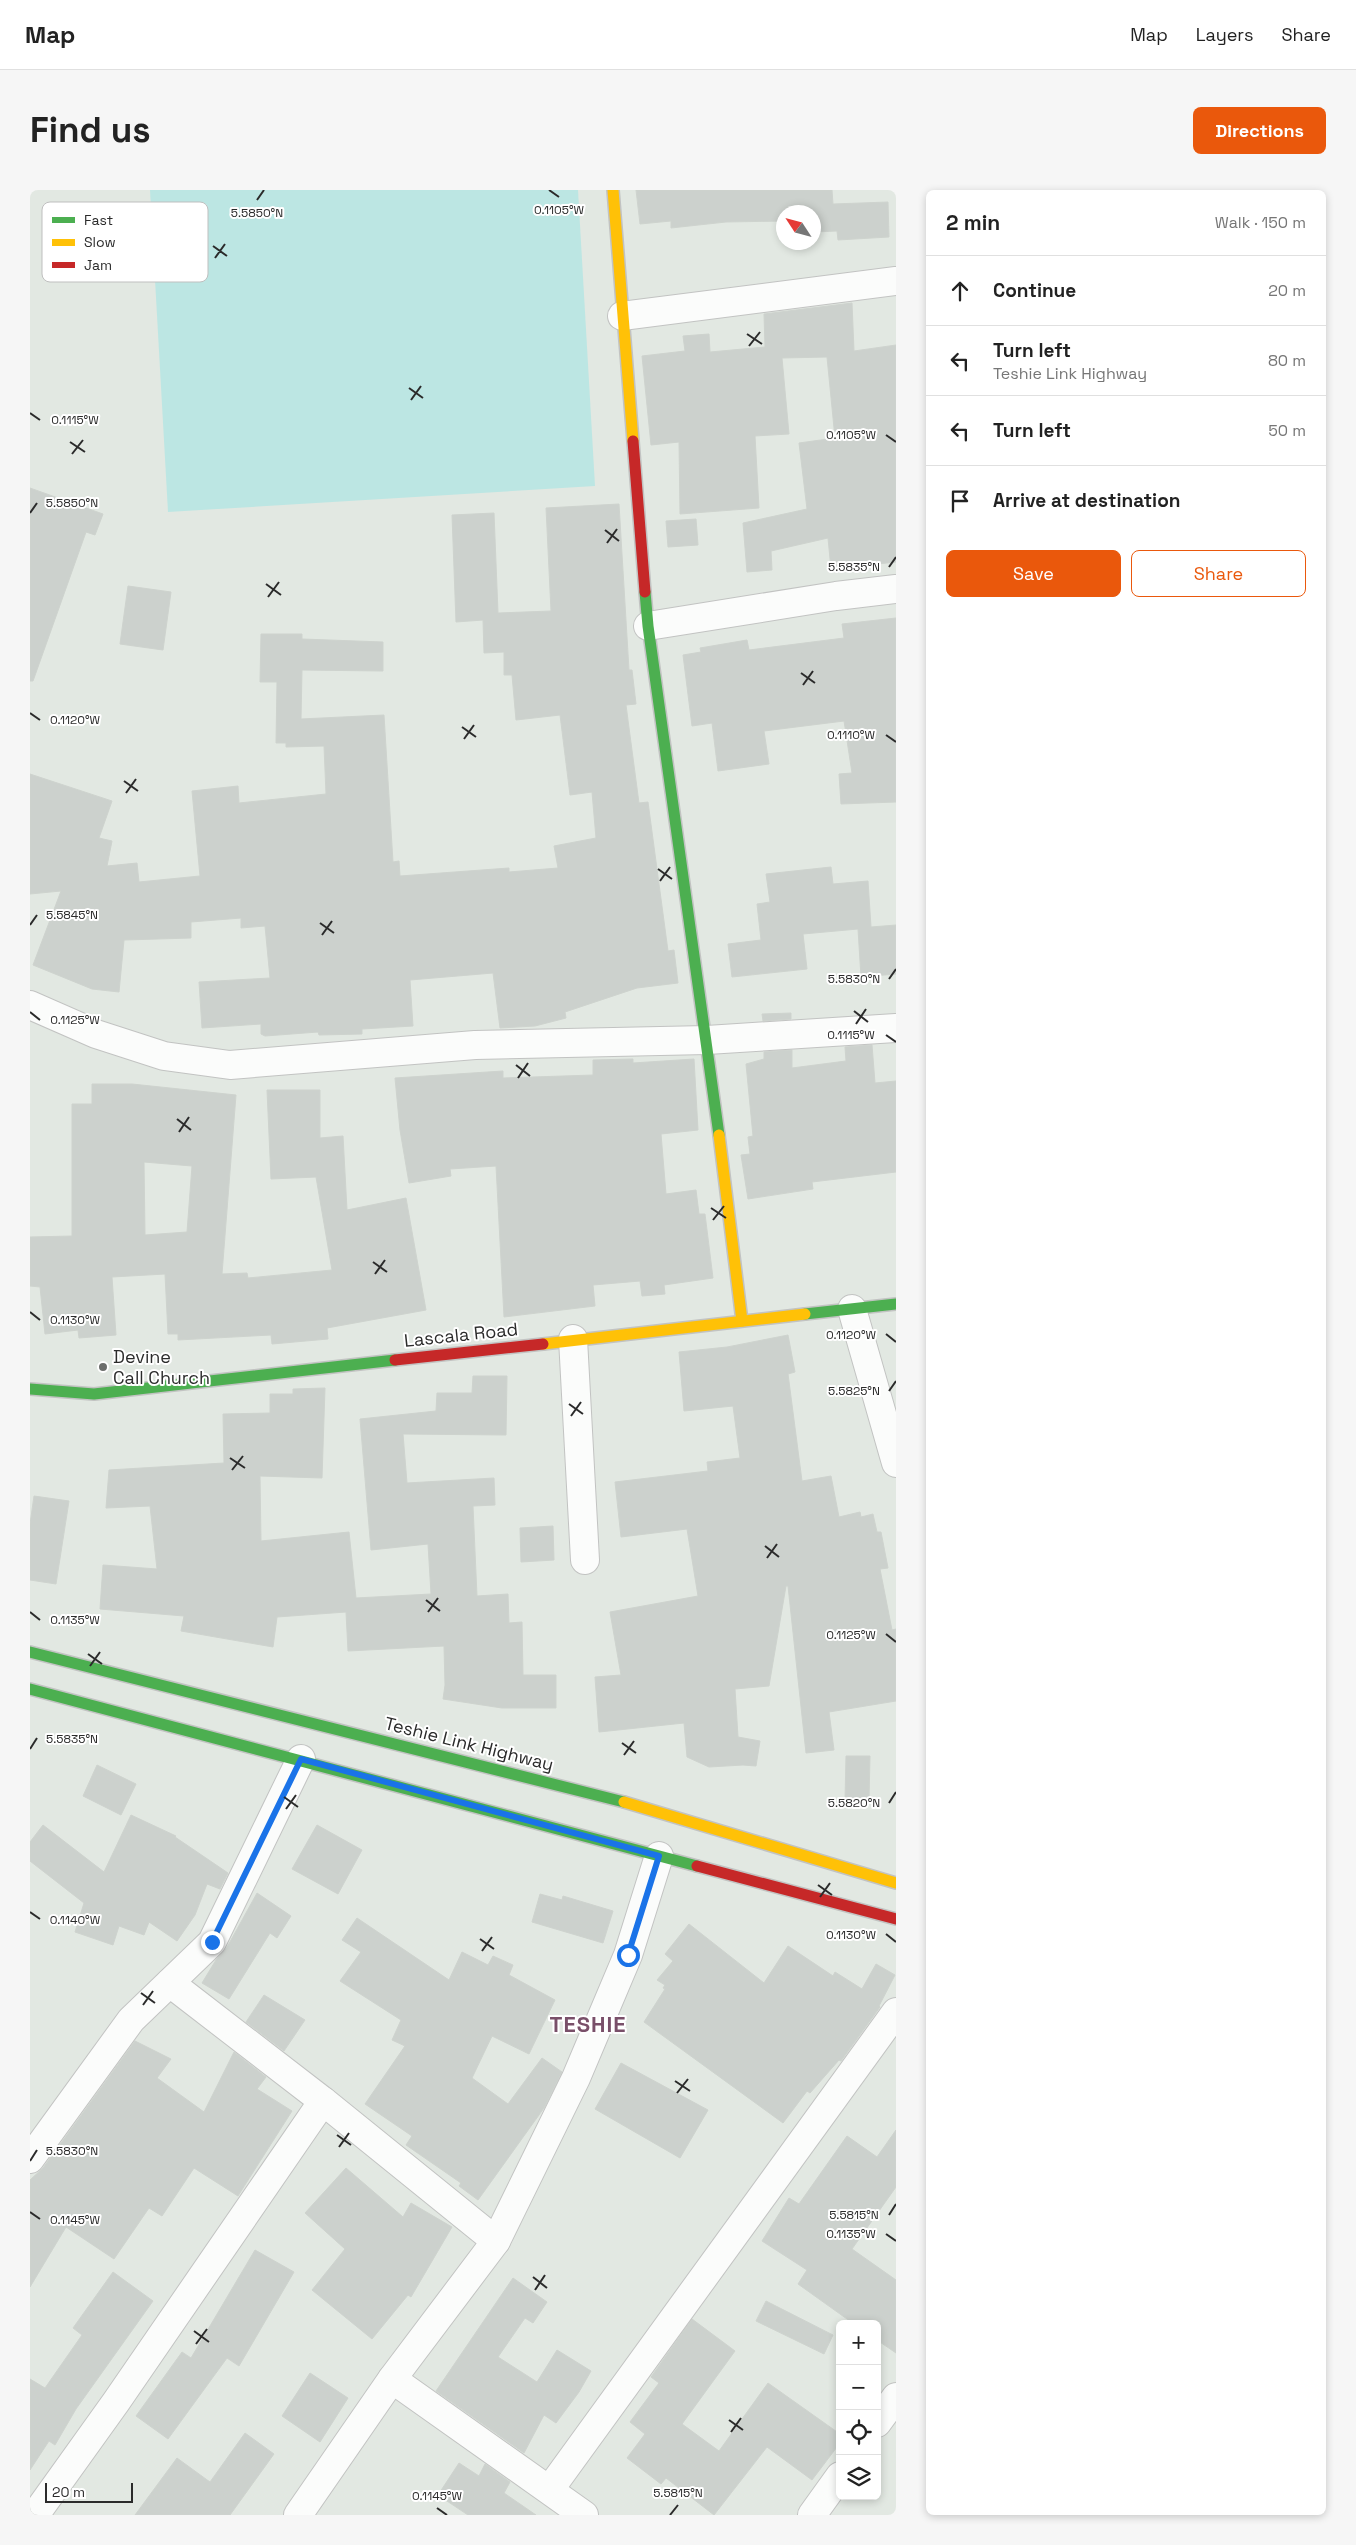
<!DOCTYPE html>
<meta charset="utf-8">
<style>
:root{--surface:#fff;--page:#f6f6f6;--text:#222;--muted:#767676;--line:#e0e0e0;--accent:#ea580c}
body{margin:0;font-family:"Space Grotesk",sans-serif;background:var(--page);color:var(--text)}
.controls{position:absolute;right:15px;bottom:15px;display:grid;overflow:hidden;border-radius:8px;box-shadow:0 2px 8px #0003}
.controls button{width:45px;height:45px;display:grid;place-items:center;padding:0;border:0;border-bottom:1px solid var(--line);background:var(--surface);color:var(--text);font:25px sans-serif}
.compass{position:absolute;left:746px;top:15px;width:45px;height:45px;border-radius:50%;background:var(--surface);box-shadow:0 2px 8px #0003;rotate:306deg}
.scale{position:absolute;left:15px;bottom:12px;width:88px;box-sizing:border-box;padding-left:5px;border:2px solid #2b2b2b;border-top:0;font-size:14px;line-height:18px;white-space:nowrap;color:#2b2b2b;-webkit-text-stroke:4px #fff;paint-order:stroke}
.stop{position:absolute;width:15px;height:15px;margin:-11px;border:4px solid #1a73e8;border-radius:50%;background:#fff}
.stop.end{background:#1a73e8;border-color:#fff;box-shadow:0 1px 5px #0008}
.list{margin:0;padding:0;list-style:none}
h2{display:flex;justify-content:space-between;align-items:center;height:65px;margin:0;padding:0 20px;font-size:21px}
h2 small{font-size:16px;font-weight:400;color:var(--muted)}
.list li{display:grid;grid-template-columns:32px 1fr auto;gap:15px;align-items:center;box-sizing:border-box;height:70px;padding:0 20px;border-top:1px solid var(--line)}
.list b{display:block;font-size:19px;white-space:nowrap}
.list p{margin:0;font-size:16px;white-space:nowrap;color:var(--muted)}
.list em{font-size:16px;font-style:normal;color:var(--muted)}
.actions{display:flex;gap:10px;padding:15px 20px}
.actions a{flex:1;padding:11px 0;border:1px solid var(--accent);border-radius:8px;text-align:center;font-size:18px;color:var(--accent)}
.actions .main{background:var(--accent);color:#fff}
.icon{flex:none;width:28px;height:28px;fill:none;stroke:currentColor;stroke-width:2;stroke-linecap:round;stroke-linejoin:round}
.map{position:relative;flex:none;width:866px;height:2325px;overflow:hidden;border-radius:8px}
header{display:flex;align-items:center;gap:30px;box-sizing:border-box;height:70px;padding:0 25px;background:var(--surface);border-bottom:1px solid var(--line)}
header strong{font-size:24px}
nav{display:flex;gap:28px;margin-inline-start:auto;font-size:18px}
.intro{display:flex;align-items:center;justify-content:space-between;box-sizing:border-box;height:120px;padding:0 30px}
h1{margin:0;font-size:35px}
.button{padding:12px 22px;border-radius:8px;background:var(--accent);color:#fff;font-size:18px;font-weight:700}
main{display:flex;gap:30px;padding:0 30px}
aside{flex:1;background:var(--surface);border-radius:8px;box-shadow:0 2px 8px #0003}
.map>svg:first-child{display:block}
.pitch{fill:#bce6e3}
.building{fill:#ccd1cd;stroke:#ced3ce;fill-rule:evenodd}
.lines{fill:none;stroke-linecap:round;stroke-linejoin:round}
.street-casing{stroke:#c2c3c2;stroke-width:30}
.fast-casing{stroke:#c2c3c2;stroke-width:14}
.slow-casing{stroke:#c2c3c2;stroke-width:14}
.jam-casing{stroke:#c2c3c2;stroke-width:14}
.street{stroke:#fbfcfb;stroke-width:28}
.fast{stroke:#4caf50;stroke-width:11}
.slow{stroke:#ffc107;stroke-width:11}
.jam{stroke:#c62828;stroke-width:11}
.route{stroke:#1a73e8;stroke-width:6}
.ticks{fill:none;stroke:#2b2b2b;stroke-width:2}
.poi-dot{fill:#6b6d6b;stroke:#fff;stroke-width:2}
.labels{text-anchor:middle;stroke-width:4;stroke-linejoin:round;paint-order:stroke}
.street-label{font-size:18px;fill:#2b2b2b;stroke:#fff}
.poi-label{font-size:18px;fill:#2b2b2b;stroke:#fff;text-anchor:start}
.district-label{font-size:22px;font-weight:bold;letter-spacing:1px;fill:#794f69;stroke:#fff}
.key{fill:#fff;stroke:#bfbfbf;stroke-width:1}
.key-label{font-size:14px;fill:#2b2b2b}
.ticks-label{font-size:12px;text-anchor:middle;fill:#2b2b2b;stroke:#fff;stroke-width:4;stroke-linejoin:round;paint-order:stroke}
</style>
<header>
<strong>Map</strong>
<nav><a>Map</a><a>Layers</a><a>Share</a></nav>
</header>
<div class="intro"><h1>Find us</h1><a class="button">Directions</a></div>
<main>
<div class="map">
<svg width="866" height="2325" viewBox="0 0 866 2325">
<rect width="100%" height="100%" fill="#e2e8e2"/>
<!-- pitch -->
<path class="pitch" d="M 120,0 L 548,0 L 565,296 L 138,322 Z"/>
<!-- building -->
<g class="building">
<path d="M 606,0 L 802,0 L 803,14 L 858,12 L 859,47 L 808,50 L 807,41 L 784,42 L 784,22 L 754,22 L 754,31 L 696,32 L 641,38 L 641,31 L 610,34 Z"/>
<path d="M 822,113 L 824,161 L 866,155 L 866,372 L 801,379 L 798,348 L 741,361 L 742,380 L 717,382 L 713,333 L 777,319 L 769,253 L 805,248 L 797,167 L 752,168 L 759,244 L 725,246 L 729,318 L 650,324 L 649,252 L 621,255 L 612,166 L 655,161 L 653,146 L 679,144 L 680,162 L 735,157 L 734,124 Z"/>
<path d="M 0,298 L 73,324 L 65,345 L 56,342 L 3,491 L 0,491 Z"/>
<path d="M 589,314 L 599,480 L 602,480 L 606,514 L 596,515 L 609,613 L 618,612 L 638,761 L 644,760 L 648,793 L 607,798 L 535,822 L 536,828 L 505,836 L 470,838 L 463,783 L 380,790 L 383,836 L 332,839 L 332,844 L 289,845 L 288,842 L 235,846 L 231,844 L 231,834 L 172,838 L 169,792 L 240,788 L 235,736 L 211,738 L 211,728 L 161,732 L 161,748 L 94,750 L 89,802 L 62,799 L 3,775 L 31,701 L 0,704 L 0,584 L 82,611 L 69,648 L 82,651 L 77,676 L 107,673 L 109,692 L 170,686 L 162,601 L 208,596 L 209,613 L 296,604 L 294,556 L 256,557 L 256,553 L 246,553 L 247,492 L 230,492 L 231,444 L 272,444 L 272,449 L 353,452 L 353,481 L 272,480 L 271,529 L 354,525 L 363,672 L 369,671 L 370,686 L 479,678 L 479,682 L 528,678 L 524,656 L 566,648 L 562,602 L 540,605 L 530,525 L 486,530 L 482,485 L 474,485 L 474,462 L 454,463 L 453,430 L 426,432 L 422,325 L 464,323 L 468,423 L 521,421 L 516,318 Z"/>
<path d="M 666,329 L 668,355 L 638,357 L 636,331 Z"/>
<path d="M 98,396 L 141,402 L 133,460 L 90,454 Z"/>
<path d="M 866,428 L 866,612 L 811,614 L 809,584 L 822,583 L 814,531 L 734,541 L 739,574 L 688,581 L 682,533 L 662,536 L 653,465 L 671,462 L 670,458 L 717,450 L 719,460 L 814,448 L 812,434 Z"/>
<path d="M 801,677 L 803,694 L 838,691 L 841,737 L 866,735 L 866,784 L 831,787 L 828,739 L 773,744 L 777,779 L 702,787 L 698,754 L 731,750 L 727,714 L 740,712 L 736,684 Z"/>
<path d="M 761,823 L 761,829 L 733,831 L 732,824 Z"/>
<path d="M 842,855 L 845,893 L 866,891 L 866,982 L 782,992 L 783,999 L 718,1009 L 711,965 L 720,964 L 718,947 L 723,946 L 716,874 L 734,869 L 734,862 L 762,860 L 762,878 L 816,871 L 815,857 Z"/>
<path d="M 603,869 L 603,873 L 664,869 L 668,940 L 631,944 L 636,1004 L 666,1000 L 669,1024 L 675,1024 L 683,1088 L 634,1095 L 635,1104 L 612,1106 L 610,1091 L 563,1095 L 565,1116 L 474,1127 L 466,976 L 420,979 L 421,986 L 379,993 L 370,940 L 365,888 L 473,881 L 473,888 L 563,885 L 563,870 Z"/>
<path d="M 62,894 L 102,894 L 206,905 L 192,1084 L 217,1083 L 218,1088 L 302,1080 L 286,987 L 241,989 L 237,900 L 290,900 L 290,948 L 313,946 L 317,1020 L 376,1008 L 396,1120 L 297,1138 L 298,1149 L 242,1154 L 241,1145 L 148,1150 L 148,1144 L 138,1144 L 135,1084 L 82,1087 L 86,1145 L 49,1148 L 48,1140 L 15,1144 L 10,1097 L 0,1096 L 0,1047 L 42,1046 L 42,914 L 62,914 ZM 114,972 L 162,976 L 157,1042 L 115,1045 Z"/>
<path d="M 758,1145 L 765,1182 L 758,1184 L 772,1291 L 801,1286 L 809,1327 L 830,1322 L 831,1327 L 843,1324 L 847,1342 L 851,1342 L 858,1378 L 850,1379 L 862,1440 L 866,1439 L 866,1511 L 799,1522 L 804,1560 L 776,1563 L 758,1396 L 756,1396 L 739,1496 L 705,1499 L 708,1547 L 730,1551 L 726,1576 L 713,1575 L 679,1577 L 657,1567 L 654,1533 L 569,1542 L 565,1487 L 591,1485 L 580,1422 L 668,1406 L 657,1339 L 591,1347 L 585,1292 L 678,1281 L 677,1272 L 710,1268 L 703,1216 L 654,1221 L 649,1162 L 697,1157 Z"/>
<path d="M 443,1186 L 477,1186 L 476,1245 L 373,1244 L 377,1293 L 464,1288 L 465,1315 L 443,1316 L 447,1406 L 478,1404 L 479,1433 L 492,1432 L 493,1485 L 526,1485 L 526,1518 L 472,1518 L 413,1509 L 415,1495 L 414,1456 L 318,1461 L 316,1422 L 247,1427 L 243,1457 L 151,1441 L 154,1426 L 70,1419 L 73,1375 L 127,1379 L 120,1316 L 76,1318 L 79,1280 L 194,1273 L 193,1224 L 240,1223 L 240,1204 L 263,1204 L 263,1199 L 295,1198 L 292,1288 L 230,1286 L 231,1351 L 319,1342 L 326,1408 L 401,1404 L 398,1354 L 341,1360 L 330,1229 L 406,1221 L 407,1203 L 442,1203 Z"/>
<path d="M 4,1306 L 39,1311 L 26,1394 L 0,1390 L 0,1334 Z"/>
<path d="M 523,1336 L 524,1370 L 491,1372 L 490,1338 Z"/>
<path d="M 816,1566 L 840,1566 L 839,1610 L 815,1610 Z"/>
<path d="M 67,1575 L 106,1594 L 91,1625 L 53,1606 Z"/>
<path d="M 101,1625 L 146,1646 L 145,1647 L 198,1683 L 190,1699 L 177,1694 L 165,1725 L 147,1751 L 119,1732 L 114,1745 L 89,1736 L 83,1755 L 45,1742 L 54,1713 L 0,1671 L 0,1652 L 13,1635 L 74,1682 Z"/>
<path d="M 287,1635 L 332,1660 L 308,1704 L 262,1679 Z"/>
<path d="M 227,1703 L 261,1726 L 247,1748 L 240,1743 L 199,1809 L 172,1793 L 186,1770 L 196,1759 Z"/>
<path d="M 510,1704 L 532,1710 L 533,1706 L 583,1721 L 573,1753 L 502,1732 Z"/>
<path d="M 327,1728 L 419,1790 L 432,1762 L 458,1775 L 463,1766 L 483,1775 L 479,1785 L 525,1810 L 499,1864 L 462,1846 L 442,1888 L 478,1914 L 512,1868 L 532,1882 L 514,1918 L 448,2010 L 429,1996 L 431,1993 L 376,1955 L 382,1946 L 335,1914 L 375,1856 L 362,1850 L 371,1830 L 310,1791 L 331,1762 L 312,1750 Z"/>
<path d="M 659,1734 L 734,1793 L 758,1756 L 803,1786 L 805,1782 L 832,1799 L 846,1774 L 865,1785 L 849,1816 L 850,1817 L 811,1871 L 809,1870 L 780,1903 L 777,1901 L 753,1933 L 614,1832 L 635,1799 L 633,1798 L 635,1795 L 627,1790 L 643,1771 L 635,1764 Z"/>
<path d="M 234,1805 L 275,1830 L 254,1861 L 216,1832 Z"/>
<path d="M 105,1851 L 141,1869 L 127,1888 L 174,1922 L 204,1862 L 236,1887 L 227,1899 L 262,1921 L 208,2006 L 164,1978 L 132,2026 L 119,2018 L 84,2069 L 36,2037 L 0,2097 L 0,1990 L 13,1978 Z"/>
<path d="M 591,1873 L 678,1920 L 650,1968 L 565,1919 Z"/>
<path d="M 866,1940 L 866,1997 L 822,2059 L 866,2090 L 866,2163 L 847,2150 L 847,2134 L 824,2134 L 768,2094 L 777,2080 L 732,2051 L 759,2008 L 769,2014 L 817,1946 L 847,1967 Z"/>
<path d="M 316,1978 L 373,2027 L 381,2013 L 422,2037 L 381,2107 L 378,2105 L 342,2149 L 282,2100 L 315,2059 L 275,2023 Z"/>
<path d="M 225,2060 L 264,2082 L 209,2176 L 197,2168 L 138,2249 L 106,2226 L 152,2162 L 161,2168 Z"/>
<path d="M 83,2082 L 123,2111 L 46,2219 L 25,2255 L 19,2251 L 0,2280 L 0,2189 L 15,2198 L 52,2145 L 43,2138 Z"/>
<path d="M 483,2088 L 517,2112 L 503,2133 L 495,2128 L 468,2167 L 507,2192 L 527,2160 L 561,2181 L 549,2202 L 526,2233 L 514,2225 L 494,2263 L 406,2201 Z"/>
<path d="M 736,2111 L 803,2145 L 794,2164 L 726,2131 Z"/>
<path d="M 662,2129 L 705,2161 L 652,2234 L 689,2261 L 738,2193 L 810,2244 L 810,2253 L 782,2290 L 737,2257 L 684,2325 L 636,2288 L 631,2294 L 597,2268 L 615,2244 L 600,2232 L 629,2193 L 621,2187 Z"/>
<path d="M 280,2183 L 318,2208 L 290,2252 L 252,2226 Z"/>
<path d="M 215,2243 L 244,2264 L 200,2325 L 105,2325 L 147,2268 L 180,2292 Z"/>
<path d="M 429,2273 L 449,2286 L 455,2274 L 480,2292 L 474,2303 L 506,2325 L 438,2325 L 408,2305 Z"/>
</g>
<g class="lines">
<!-- street casing -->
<g class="street-casing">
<g id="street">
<path d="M 592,126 L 866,91"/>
<path d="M 618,436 L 806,406 L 866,399"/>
<path d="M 0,815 L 66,844 L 134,866 L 200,875 L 445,855 L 677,850 L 866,838"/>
<path d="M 822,1119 L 866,1273"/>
<path d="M 543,1149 L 555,1370"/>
<path d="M 140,1793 L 293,1911 L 466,2051"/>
<path d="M 0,1969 L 101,1830 L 182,1752 L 271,1569"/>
<path d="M 362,2189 L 554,2325"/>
<path d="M 847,2233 L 866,2207"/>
<path d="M 520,2299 L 866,1822"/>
<path d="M 5,2325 L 86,2212 L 293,1911"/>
<path d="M 268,2325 L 362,2189 L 466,2051 L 546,1888 L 598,1765 L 629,1666"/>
<path d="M 782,2325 L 810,2286"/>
</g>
</g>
<!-- fast casing -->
<g class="fast-casing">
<g id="fast">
<path d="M 615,402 L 618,436 L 689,945"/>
<path d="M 775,1124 L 866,1114"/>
<path d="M 0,1199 L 64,1204 L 365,1170"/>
<path d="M 0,1462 L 594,1612"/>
<path d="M 0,1499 L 667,1676"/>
</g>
</g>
<!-- slow casing -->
<g class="slow-casing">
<g id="slow">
<path d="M 583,0 L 603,251"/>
<path d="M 689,945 L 712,1131"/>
<path d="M 513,1154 L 775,1124"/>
<path d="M 594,1612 L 866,1693"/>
</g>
</g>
<!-- jam casing -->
<g class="jam-casing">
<g id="jam">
<path d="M 603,251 L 615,402"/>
<path d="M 365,1170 L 513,1154"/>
<path d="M 667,1676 L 866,1729"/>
</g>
</g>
<!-- street -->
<use href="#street" class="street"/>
<!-- fast -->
<use href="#fast" class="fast"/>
<!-- slow -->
<use href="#slow" class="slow"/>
<!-- jam -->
<use href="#jam" class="jam"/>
</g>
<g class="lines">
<!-- route -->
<path class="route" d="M 182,1752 L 271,1569 L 629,1666 L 598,1765"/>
</g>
<!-- ticks -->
<path class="ticks" d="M 519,0 L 529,7M 227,10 L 234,0M 183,56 L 197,66M 185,68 L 195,54M 717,144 L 732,154M 719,156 L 730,142M 379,198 L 393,208M 381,210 L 391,196M 0,223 L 10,230M 856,245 L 866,252M 40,252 L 55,262M 42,264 L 53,250M 0,323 L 7,313M 575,340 L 589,351M 577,353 L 587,339M 859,377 L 866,367M 236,394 L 251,405M 238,407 L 249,392M 771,483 L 785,493M 773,495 L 783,481M 0,523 L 10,530M 432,537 L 446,547M 856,545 L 866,552M 434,549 L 444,535M 94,591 L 108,601M 96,603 L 106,589M 628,679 L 642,689M 630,691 L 640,677M 290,733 L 304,743M 0,735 L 7,725M 292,745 L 302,731M 859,789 L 866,779M 824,821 L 838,832M 0,822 L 10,830M 826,834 L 836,819M 856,845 L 866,852M 486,875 L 500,886M 488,888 L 498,873M 147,929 L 161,940M 149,942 L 159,927M 681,1018 L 696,1028M 683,1030 L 694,1016M 343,1072 L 357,1082M 345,1084 L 355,1070M 0,1122 L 10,1130M 856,1144 L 866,1152M 859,1201 L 866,1191M 539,1214 L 553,1224M 541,1226 L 551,1212M 200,1268 L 215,1278M 202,1280 L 213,1266M 735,1356 L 749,1367M 737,1368 L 747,1354M 396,1410 L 410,1421M 0,1422 L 10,1430M 398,1422 L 408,1408M 856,1444 L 866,1452M 58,1464 L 72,1474M 60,1476 L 70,1462M 592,1553 L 606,1563M 0,1559 L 7,1548M 594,1565 L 604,1551M 254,1607 L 268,1617M 859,1613 L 866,1602M 256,1619 L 266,1605M 788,1695 L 802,1705M 790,1707 L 800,1693M 0,1722 L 10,1729M 856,1744 L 866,1752M 450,1749 L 464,1759M 452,1761 L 462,1747M 111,1803 L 125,1813M 113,1815 L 123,1801M 645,1891 L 660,1901M 647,1903 L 658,1889M 307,1945 L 321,1955M 309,1957 L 319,1943M 0,1971 L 7,1960M 0,2022 L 10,2029M 859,2025 L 866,2014M 856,2044 L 866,2051M 503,2087 L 517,2098M 505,2100 L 515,2085M 164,2141 L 179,2152M 166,2154 L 177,2139M 699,2230 L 713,2240M 701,2242 L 711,2228M 407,2318 L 417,2325M 640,2325 L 648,2315"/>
<!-- markers -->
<circle class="poi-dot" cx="73" cy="1177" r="5"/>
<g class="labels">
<!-- street labels -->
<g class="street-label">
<text transform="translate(431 1145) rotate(-6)" y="6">Lascala Road</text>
<text transform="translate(439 1554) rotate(14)" y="6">Teshie Link Highway</text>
</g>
<!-- poi labels -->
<g class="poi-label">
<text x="83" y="1173">Devine<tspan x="83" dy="21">Call Church</tspan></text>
</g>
<!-- district labels -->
<g class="district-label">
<text x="558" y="1842">TESHIE</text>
</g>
</g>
<!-- legend -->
<rect x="12" y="12" width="166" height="80" rx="8" class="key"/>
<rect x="22" y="27" width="23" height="6" fill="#4caf50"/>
<rect x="22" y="49" width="23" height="7" fill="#ffc107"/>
<rect x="22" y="72" width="23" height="6" fill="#c62828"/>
<g class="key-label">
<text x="54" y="35">Fast</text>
<text x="54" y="57">Slow</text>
<text x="54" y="80">Jam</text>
</g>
<g class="ticks-label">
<text x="529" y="24">0.1105°W</text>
<text x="227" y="27">5.5850°N</text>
<text x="45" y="234">0.1115°W</text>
<text x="821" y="249">0.1105°W</text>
<text x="42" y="317">5.5850°N</text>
<text x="824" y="381">5.5835°N</text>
<text x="45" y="534">0.1120°W</text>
<text x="821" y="549">0.1110°W</text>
<text x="42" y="729">5.5845°N</text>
<text x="824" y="793">5.5830°N</text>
<text x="45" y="834">0.1125°W</text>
<text x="821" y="849">0.1115°W</text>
<text x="45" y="1134">0.1130°W</text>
<text x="821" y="1149">0.1120°W</text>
<text x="824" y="1205">5.5825°N</text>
<text x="45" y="1434">0.1135°W</text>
<text x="821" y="1449">0.1125°W</text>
<text x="42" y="1553">5.5835°N</text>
<text x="824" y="1617">5.5820°N</text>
<text x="45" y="1734">0.1140°W</text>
<text x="821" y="1749">0.1130°W</text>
<text x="42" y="1965">5.5830°N</text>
<text x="824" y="2029">5.5815°N</text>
<text x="45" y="2034">0.1145°W</text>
<text x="821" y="2048">0.1135°W</text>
<text x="648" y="2307">5.5815°N</text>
<text x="407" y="2310">0.1145°W</text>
</g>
</svg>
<div class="controls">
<button>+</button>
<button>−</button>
<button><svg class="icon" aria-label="locate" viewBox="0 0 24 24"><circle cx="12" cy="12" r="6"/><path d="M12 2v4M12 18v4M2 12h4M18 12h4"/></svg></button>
<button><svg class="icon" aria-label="layers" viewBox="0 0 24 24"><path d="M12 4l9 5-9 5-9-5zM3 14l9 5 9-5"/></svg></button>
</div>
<svg class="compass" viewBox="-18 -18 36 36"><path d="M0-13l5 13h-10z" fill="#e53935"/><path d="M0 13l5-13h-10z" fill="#767676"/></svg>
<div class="scale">20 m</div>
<div class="stop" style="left:598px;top:1765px"></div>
<div class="stop end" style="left:182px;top:1752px"></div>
</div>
<aside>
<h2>2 min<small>Walk · 150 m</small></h2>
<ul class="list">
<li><svg class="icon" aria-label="ahead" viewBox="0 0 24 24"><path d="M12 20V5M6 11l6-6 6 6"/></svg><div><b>Continue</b></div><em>20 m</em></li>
<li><svg class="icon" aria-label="left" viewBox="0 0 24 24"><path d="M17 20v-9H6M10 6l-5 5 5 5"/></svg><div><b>Turn left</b><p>Teshie Link Highway</p></div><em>80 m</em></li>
<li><svg class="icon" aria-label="left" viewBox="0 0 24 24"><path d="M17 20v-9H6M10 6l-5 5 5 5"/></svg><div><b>Turn left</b></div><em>50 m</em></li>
<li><svg class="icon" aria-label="arrive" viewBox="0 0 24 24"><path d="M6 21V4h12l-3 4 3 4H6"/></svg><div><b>Arrive at destination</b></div></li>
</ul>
<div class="actions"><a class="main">Save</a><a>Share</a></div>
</aside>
</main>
